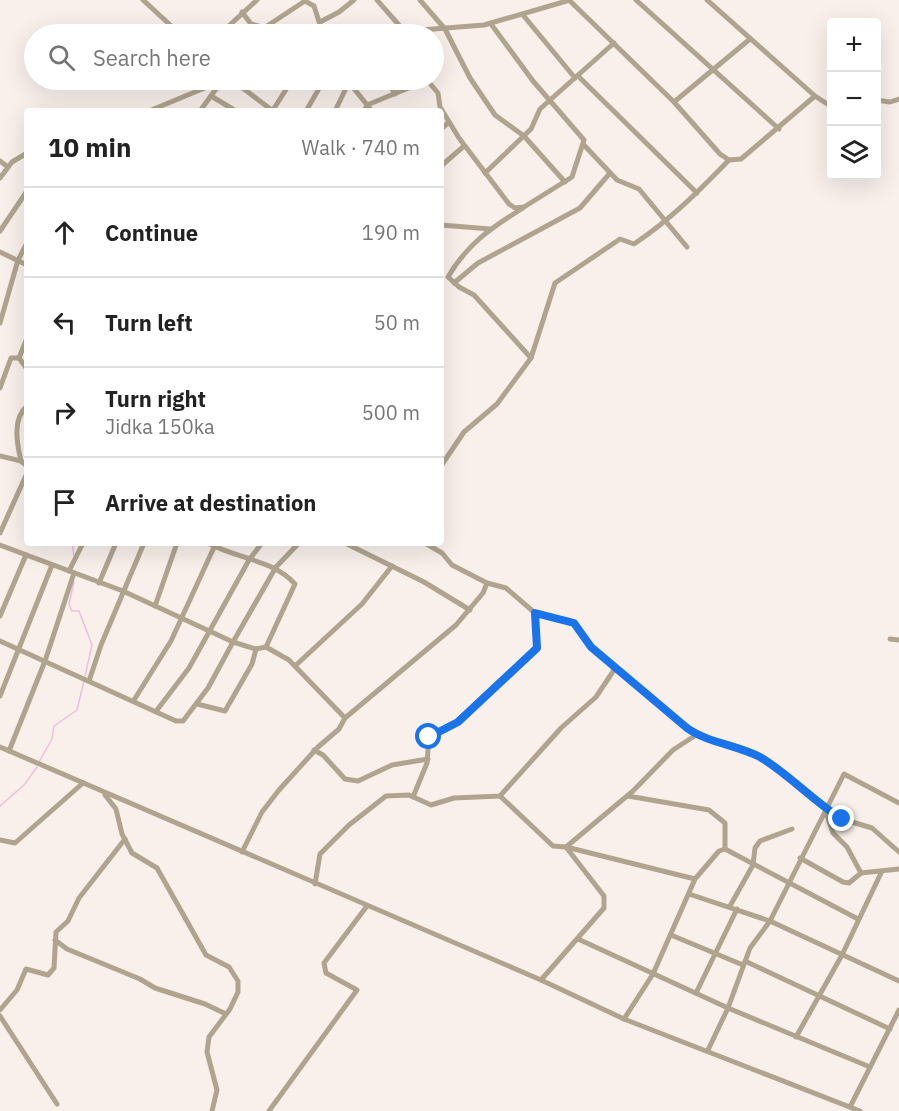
<!DOCTYPE html>
<meta charset="utf-8">
<style>
:root{--surface:#fff;--page:#f2f2f2;--text:#222;--muted:#767676;--line:#e0e0e0}
body{margin:0;font-family:"IBM Plex Sans",sans-serif;background:var(--page);color:var(--text)}
.controls{position:absolute;right:18px;top:18px;display:grid;overflow:hidden;border-radius:6px;box-shadow:0 6px 24px #0002}
.controls button{width:54px;height:54px;display:grid;place-items:center;padding:0;border:0;border-bottom:2px solid var(--line);background:var(--surface);color:var(--text);font:30px sans-serif}
.stop{position:absolute;width:18px;height:18px;margin:-14px;border:4px solid #1a73e8;border-radius:50%;background:#fff}
.stop.end{background:#1a73e8;border-color:#fff;box-shadow:0 2px 6px #0008}
.list{margin:0;padding:0;list-style:none}
h2{display:flex;justify-content:space-between;align-items:center;height:78px;margin:0;padding:0 24px;font-size:26px}
h2 small{font-size:20px;font-weight:400;color:var(--muted)}
.list li{display:grid;grid-template-columns:39px 1fr auto;gap:18px;align-items:center;box-sizing:border-box;height:90px;padding:0 24px;border-top:2px solid var(--line)}
.list b{display:block;font-size:22px;white-space:nowrap}
.list p{margin:0;font-size:20px;white-space:nowrap;color:var(--muted)}
.list em{font-size:20px;font-style:normal;color:var(--muted)}
.icon{flex:none;width:33px;height:33px;fill:none;stroke:currentColor;stroke-width:2;stroke-linecap:round;stroke-linejoin:round}
.map{position:relative;flex:none;width:899px;height:1111px;overflow:hidden}
.search{position:absolute;background:var(--surface);box-shadow:0 6px 24px #0002;left:24px;top:24px;width:420px;height:66px;display:flex;align-items:center;gap:15px;box-sizing:border-box;padding:0 21px;border-radius:33px;color:var(--muted);font-size:22px}
.panel{position:absolute;background:var(--surface);box-shadow:0 6px 24px #0002;left:24px;top:108px;width:420px;height:438px;border-radius:6px}
.map>svg:first-child{display:block}
.lines{fill:none;stroke-linecap:round;stroke-linejoin:round}
.stream{stroke:#efbddd;stroke-width:1.5}
.minor{stroke:#b0a48f;stroke-width:5}
.route{stroke:#1a73e8;stroke-width:8}
</style>
<div class="map">
<svg width="899" height="1111" viewBox="0 0 899 1111">
<rect width="100%" height="100%" fill="#f9f0ec"/>
<g class="lines">
<!-- stream -->
<g class="stream">
<path d="M 72,543 L 74,557"/>
<path d="M 74,582 L 69,604 L 72,611 L 79,611 L 92,645 L 85,676"/>
<path d="M 39,762 L 52,739 L 54,726 L 77,710 L 84,681"/>
<path d="M 0,806 L 24,785 L 37,767"/>
</g>
<!-- minor -->
<g class="minor">
<path d="M 143,0 L 180,34"/>
<path d="M 377,0 L 406,33"/>
<path d="M 420,0 L 445,29 L 470,78 L 495,115 L 524,136 L 565,182"/>
<path d="M 569,0 L 674,102 L 720,154 L 729,160 L 741,159 L 815,96 L 832,107"/>
<path d="M 636,0 L 779,129"/>
<path d="M 707,0 L 815,96"/>
<path d="M 242,12 L 251,24 L 266,28"/>
<path d="M 523,15 L 575,78"/>
<path d="M 320,22 L 339,12 L 354,0"/>
<path d="M 220,34 L 257,0"/>
<path d="M 268,34 L 267,26 L 305,1 L 314,6 L 323,34"/>
<path d="M 371,34 L 484,25 L 570,0"/>
<path d="M 578,76 L 697,193"/>
<path d="M 232,80 L 273,111"/>
<path d="M 347,80 L 372,111"/>
<path d="M 387,80 L 395,94"/>
<path d="M 427,80 L 438,93 L 440,107 L 459,138 L 509,204 L 515,208 L 524,207 L 572,177 L 584,140 L 533,81 L 491,24"/>
<path d="M 211,96 L 236,111"/>
<path d="M 876,100 L 890,102 L 899,99"/>
<path d="M 674,102 L 750,39"/>
<path d="M 273,110 L 292,80"/>
<path d="M 149,111 L 224,80"/>
<path d="M 200,111 L 221,82"/>
<path d="M 306,111 L 324,80"/>
<path d="M 335,111 L 349,82"/>
<path d="M 364,111 L 367,105 L 428,80"/>
<path d="M 441,129 L 449,122"/>
<path d="M 583,144 L 617,180 L 639,189 L 687,247"/>
<path d="M 0,161 L 8,167"/>
<path d="M 441,166 L 464,146"/>
<path d="M 485,173 L 531,129 L 540,109 L 614,43"/>
<path d="M 0,178 L 12,162 L 27,153"/>
<path d="M 523,208 C 491,228 467,244 448,277 L 459,287 L 474,295 L 531,358"/>
<path d="M 441,225 L 490,229"/>
<path d="M 0,231 L 27,191"/>
<path d="M 0,252 L 27,265"/>
<path d="M 454,283 L 478,263 L 580,208 L 610,173"/>
<path d="M 0,323 L 18,260 L 27,243"/>
<path d="M 19,358 L 27,369"/>
<path d="M 0,388 L 11,358 L 19,358 L 27,338"/>
<path d="M 0,456 L 21,461 L 27,466"/>
<path d="M 21,461 C 17,444 12,419 27,406"/>
<path d="M 441,466 L 464,432 L 497,404 L 531,358 L 555,283 L 620,239 L 634,244 C 670,220 699,191 729,160"/>
<path d="M 0,533 L 27,473"/>
<path d="M 208,543 C 237,559 272,559 295,584 L 266,647 L 256,649 L 233,642 L 276,567 L 299,543"/>
<path d="M 345,543 L 424,582 L 470,610"/>
<path d="M 425,543 L 442,553 L 452,565 L 487,583 L 506,588 L 535,613 L 574,623 L 591,647 L 696,735 L 762,758 L 825,809 L 842,819 L 872,828 L 899,852"/>
<path d="M 0,545 L 123,591 L 233,642 L 208,688 L 183,721 L 176,721 L 0,641"/>
<path d="M 69,571 L 83,543"/>
<path d="M 99,583 L 116,543"/>
<path d="M 155,606 L 177,543"/>
<path d="M 0,616 L 26,555"/>
<path d="M 890,639 L 899,640"/>
<path d="M 266,647 L 289,660 L 345,718"/>
<path d="M 295,666 L 362,604 L 392,566"/>
<path d="M 89,681 L 101,645 L 144,543"/>
<path d="M 0,696 L 52,565"/>
<path d="M 134,700 L 171,641 L 216,543"/>
<path d="M 197,704 L 225,711 L 252,664 L 256,649"/>
<path d="M 157,710 L 189,668 L 249,560 L 262,543"/>
<path d="M 0,747 L 541,980 L 624,1019 L 860,1111"/>
<path d="M 314,750 L 323,755 L 345,779 L 358,781 L 392,765 L 428,759"/>
<path d="M 9,751 L 45,661 L 74,573"/>
<path d="M 105,795 L 116,809 L 122,834 L 132,853 L 157,868 L 206,955 L 229,967 L 238,981 L 238,992 L 230,1009 L 209,1037 L 207,1052 L 217,1090 L 212,1111"/>
<path d="M 500,796 L 553,846 L 566,847 L 633,791 L 673,750 L 696,735"/>
<path d="M 628,796 L 709,810 L 725,823 L 725,849"/>
<path d="M 413,797 L 427,763 L 429,737 L 457,722 L 537,647 L 535,613"/>
<path d="M 825,809 L 833,833 L 847,847 L 861,873 L 899,869"/>
<path d="M 0,840 L 15,843 L 83,783"/>
<path d="M 566,847 L 695,879"/>
<path d="M 242,852 L 262,812 L 279,790 L 318,747 L 339,729 L 345,718 L 456,625 L 483,593 L 487,583"/>
<path d="M 800,858 L 843,882 L 849,883 L 861,873"/>
<path d="M 315,884 L 320,854 L 349,825 L 386,796 L 409,795 L 431,805 L 454,798 L 500,796 L 561,728 L 596,697 L 616,667"/>
<path d="M 689,894 L 770,921 L 899,981"/>
<path d="M 730,906 L 753,865 L 755,848 L 760,841 L 792,829"/>
<path d="M 671,935 L 743,965"/>
<path d="M 578,939 L 728,1008 L 870,1067"/>
<path d="M 55,940 L 67,949 L 140,979 L 155,988 L 205,1004 L 226,1014"/>
<path d="M 745,961 L 890,1029"/>
<path d="M 541,980 L 604,908 L 604,896 L 566,847"/>
<path d="M 696,993 L 737,909"/>
<path d="M 0,1010 L 17,990 L 26,969 L 48,975 L 54,968 L 56,932 L 68,921 L 79,898 L 125,839"/>
<path d="M 0,1016 L 57,1104"/>
<path d="M 624,1019 L 653,974 L 695,879 L 719,851 L 725,849 L 858,919"/>
<path d="M 796,1037 L 842,955 L 882,871"/>
<path d="M 708,1050 L 728,1008 L 750,948 L 770,921 L 844,774 L 899,803"/>
<path d="M 850,1107 L 899,1010"/>
<path d="M 269,1111 L 357,990 L 326,973 L 324,963 L 367,906"/>
</g>
</g>
<g class="lines">
<!-- route -->
<path class="route" d="M 429,737 L 458,722 L 537,648 L 535,613 L 574,623 L 591,647 L 687,728 C 708,743 737,745 760,757 C 789,774 813,801 842,819"/>
</g>
</svg>
<div class="controls">
<button>+</button>
<button>−</button>
<button><svg class="icon" aria-label="layers" viewBox="0 0 24 24"><path d="M12 4l9 5-9 5-9-5zM3 14l9 5 9-5"/></svg></button>
</div>
<div class="stop" style="left:429px;top:737px"></div>
<div class="stop end" style="left:842px;top:819px"></div>
<div class="search"><svg class="icon" aria-label="search" viewBox="0 0 24 24"><circle cx="10" cy="10" r="6"/><path d="M15 15l6 6"/></svg>Search here</div>
<section class="panel">
<h2>10 min<small>Walk · 740 m</small></h2>
<ul class="list">
<li><svg class="icon" aria-label="ahead" viewBox="0 0 24 24"><path d="M12 20V5M6 11l6-6 6 6"/></svg><div><b>Continue</b></div><em>190 m</em></li>
<li><svg class="icon" aria-label="left" viewBox="0 0 24 24"><path d="M17 20v-9H6M10 6l-5 5 5 5"/></svg><div><b>Turn left</b></div><em>50 m</em></li>
<li><svg class="icon" aria-label="right" viewBox="0 0 24 24"><path d="M7 20v-9h11M14 6l5 5-5 5"/></svg><div><b>Turn right</b><p>Jidka 150ka</p></div><em>500 m</em></li>
<li><svg class="icon" aria-label="arrive" viewBox="0 0 24 24"><path d="M6 21V4h12l-3 4 3 4H6"/></svg><div><b>Arrive at destination</b></div></li>
</ul>
</section>
</div>
